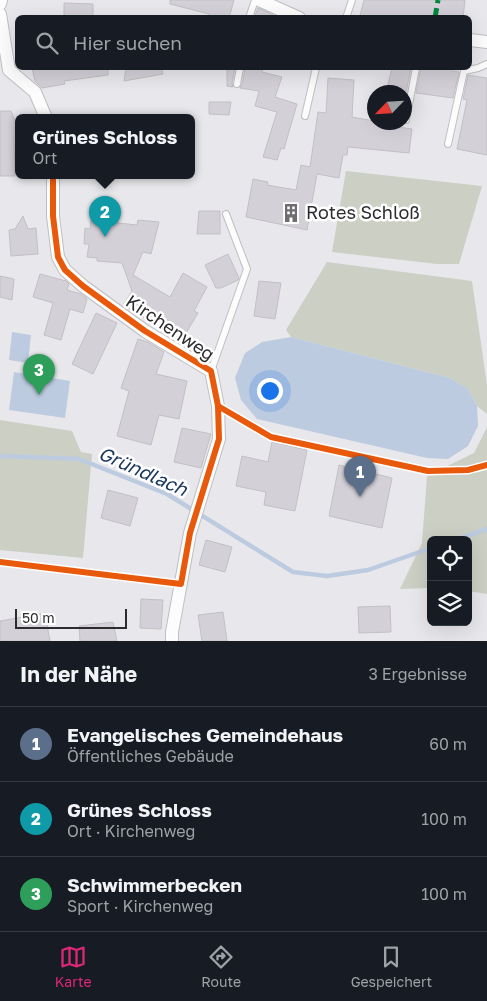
<!DOCTYPE html>
<html lang="de">
<meta charset="utf-8">
<style>
:root{--surface:#171b24;--page:#20242c;--text:#f1f3f6;--muted:#9ea1a6;--line:#363941;--accent:#db2777}
body{margin:0;font-family:"Golos Text",sans-serif;background:var(--page);color:var(--text)}
.controls{position:absolute;right:15px;bottom:15px;display:grid;overflow:hidden;border-radius:8px;box-shadow:0 5px 20px #0002}
.controls button{width:45px;height:45px;display:grid;place-items:center;padding:0;border:0;border-bottom:1px solid var(--line);background:var(--surface);color:var(--text);font:25px sans-serif}
.compass{position:absolute;left:367px;top:85px;width:45px;height:45px;border-radius:50%;background:var(--surface);box-shadow:0 5px 20px #0002;rotate:245deg}
.scale{position:absolute;left:15px;bottom:12px;width:112px;box-sizing:border-box;padding-left:5px;border:2px solid #2c2c2f;border-top:0;font-size:14px;line-height:18px;white-space:nowrap;color:#2c2c2f;-webkit-text-stroke:4px #fff;paint-order:stroke}
.you{position:absolute;left:269px;top:390px;width:18px;height:18px;margin:-12px;border:4px solid #fff;border-radius:50%;background:#1a73e8;box-shadow:0 0 0 8px #1a73e833}
.badge{display:grid;place-items:center;width:32px;height:32px;border-radius:50%;background:var(--accent);color:#fff;font-size:16px;font-weight:700}
.pin{position:absolute;translate:-50% -41px;filter:drop-shadow(0 1px 2px #0008)}
.pin::after{content:'';position:absolute;top:26px;width:18px;height:15px;background:inherit;clip-path:polygon(0 0,100% 0,50% 100%)}
.popup{position:absolute;left:15px;top:114px;width:180px;height:65px;box-sizing:border-box;display:grid;place-content:center;border-radius:8px;background:var(--surface);filter:drop-shadow(0 1px 4px #0005);font-size:16px;white-space:nowrap;color:var(--muted)}
.popup b{font-size:19px;color:var(--text)}
.popup::after{content:'';position:absolute;left:50%;top:100%;margin-left:-10px;border:10px solid transparent;border-top-color:var(--surface)}
.list{margin:0;padding:0;list-style:none}
h2{display:flex;justify-content:space-between;align-items:center;height:65px;margin:0;padding:0 20px;font-size:21px}
h2 small{font-size:16px;font-weight:400;color:var(--muted)}
.list li{display:grid;grid-template-columns:32px 1fr auto;gap:15px;align-items:center;box-sizing:border-box;height:75px;padding:0 20px;border-top:1px solid var(--line)}
.list b{display:block;font-size:19px;white-space:nowrap}
.list p{margin:0;font-size:16px;white-space:nowrap;color:var(--muted)}
.list em{font-size:16px;font-style:normal;color:var(--muted)}
.icon{flex:none;width:28px;height:28px;fill:none;stroke:currentColor;stroke-width:2;stroke-linecap:round;stroke-linejoin:round}
.map{position:relative;flex:none;width:487px;height:641px;overflow:hidden}
.search{position:absolute;background:var(--surface);box-shadow:0 5px 20px #0002;left:15px;right:15px;top:15px;height:55px;display:flex;align-items:center;gap:12px;box-sizing:border-box;padding:0 18px;border-radius:8px;color:var(--muted);font-size:19px}
.sheet{height:290px;background:var(--surface)}
nav{display:flex;justify-content:space-around;align-items:center;box-sizing:border-box;height:70px;border-top:1px solid var(--line);background:var(--surface);font-size:14px;color:var(--muted)}
nav a{display:grid;justify-items:center;gap:2px}
nav .on{color:var(--accent)}
.map>svg:first-child{display:block}
.green{fill:#cbcfc4}
.water{fill:#bccbdf}
.lines{fill:none;stroke-linecap:round;stroke-linejoin:round}
.stream{stroke:#bccbdf;stroke-width:4.5}
.building{fill:#d3d0d7;stroke:#c2c0c4}
.service-casing{stroke:#bfbfc2;stroke-width:8}
.minor-casing{stroke:#bfbfc2;stroke-width:14}
.service{stroke:#fcfcfc;stroke-width:6}
.minor{stroke:#fcfcfc;stroke-width:12}
.quiet{stroke:#00873e;stroke-width:5;stroke-dasharray:10 5;stroke-linecap:butt}
.cycleway-casing{stroke:#fff;stroke-width:9}
.cycleway{stroke:#e8590c;stroke-width:6}
.labels{text-anchor:middle;stroke-width:5;stroke-linejoin:round;paint-order:stroke}
.poi-label{font-size:18px;fill:#2c2c2f;stroke:#fff;text-anchor:start}
.street-label{font-size:18px;fill:#2c2c2f;stroke:#fff}
.water-label{font-size:19px;font-style:italic;fill:#1c3a60;stroke:#fff}
</style>
<div class="map">
<svg width="487" height="641" viewBox="0 0 487 641">
<rect width="100%" height="100%" fill="#e8e8ec"/>
<!-- green -->
<g class="green">
<path d="M 346,171 L 482,186 L 459,264 L 437,264 L 332,252 Z"/>
<path d="M 327,262 L 472,281 L 487,385 L 487,414 L 477,406 L 468,389 L 450,378 L 291,337 L 286,330 Z"/>
<path d="M 0,420 L 72,431 L 81,452 L 92,454 L 83,558 L 0,550 Z"/>
<path d="M 487,427 L 487,594 L 468,591 L 468,540 L 431,540 L 431,588 L 400,589 L 422,543 L 427,476 L 474,453 Z"/>
</g>
<!-- water -->
<g class="water">
<path d="M 12,332 L 31,335 L 28,363 L 9,360 Z"/>
<path d="M 291,337 L 450,378 L 468,389 L 477,406 L 478,426 L 468,446 L 448,459 L 427,458 L 257,419 L 241,400 L 235,378 L 245,353 L 262,342 Z"/>
<path d="M 14,372 L 70,381 L 65,418 L 9,410 Z"/>
</g>
<g class="lines">
<!-- stream -->
<g class="stream">
<path d="M 0,456 L 79,459 L 167,494 L 293,572 L 327,576 L 368,570 L 431,548"/>
<path d="M 455,540 L 487,529"/>
</g>
</g>
<!-- building -->
<g class="building">
<path d="M 170,0 L 234,0 L 229,18 L 208,18 L 209,14 L 170,4 Z"/>
<path d="M 364,0 L 465,0 L 463,18 L 367,18 L 360,16 Z"/>
<path d="M 64,3 L 93,4 L 93,18 L 64,18 Z"/>
<path d="M 258,8 L 273,15 L 273,18 L 254,18 Z"/>
<path d="M 32,68 L 108,68 L 108,75 L 64,81 L 65,84 L 42,88 L 35,81 Z"/>
<path d="M 126,68 L 162,68 L 163,74 L 124,81 Z"/>
<path d="M 227,68 L 235,68 L 232,83 L 233,87 L 227,86 Z"/>
<path d="M 245,68 L 263,68 L 262,72 L 282,77 L 275,97 L 297,104 L 284,149 L 281,148 L 277,160 L 263,157 L 277,112 L 255,106 L 259,91 L 240,88 L 242,85 Z"/>
<path d="M 392,68 L 411,68 L 406,92 L 386,92 Z"/>
<path d="M 421,68 L 453,68 L 452,71 L 459,72 L 453,98 L 416,93 Z"/>
<path d="M 468,75 L 487,78 L 487,155 L 457,149 L 467,100 L 463,99 Z"/>
<path d="M 328,78 L 354,80 L 352,117 L 374,121 L 376,124 L 412,129 L 409,153 L 348,147 L 347,155 L 343,155 L 339,178 L 317,174 L 307,230 L 246,217 L 253,179 L 268,182 L 267,185 L 296,190 L 301,165 L 310,167 L 318,112 L 326,113 Z"/>
<path d="M 209,102 L 231,102 L 229,115 L 209,114 Z"/>
<path d="M 0,111 L 11,111 L 15,121 L 18,121 L 19,135 L 14,136 L 15,176 L 0,176 Z"/>
<path d="M 199,211 L 220,211 L 220,234 L 197,234 Z"/>
<path d="M 23,216 L 28,229 L 36,228 L 38,254 L 11,256 L 9,230 L 15,229 Z"/>
<path d="M 91,220 L 137,225 L 138,220 L 159,222 L 151,254 L 143,252 L 133,275 L 170,297 L 183,273 L 207,287 L 194,311 L 198,313 L 182,340 L 123,305 L 132,291 L 122,263 L 97,261 L 97,258 L 87,257 L 89,244 L 84,244 L 85,228 L 90,229 Z"/>
<path d="M 228,254 L 239,278 L 238,280 L 221,288 L 216,288 L 205,265 Z"/>
<path d="M 40,274 L 66,281 L 69,284 L 67,290 L 81,294 L 87,299 L 83,313 L 70,309 L 61,340 L 44,335 L 53,303 L 33,297 Z"/>
<path d="M 0,276 L 14,279 L 12,300 L 0,297 Z"/>
<path d="M 259,281 L 281,283 L 275,319 L 254,316 Z"/>
<path d="M 96,313 L 117,323 L 93,374 L 72,364 Z"/>
<path d="M 138,339 L 148,342 L 164,352 L 156,374 L 187,381 L 179,419 L 159,415 L 151,445 L 117,436 L 129,391 L 121,388 Z"/>
<path d="M 182,428 L 211,434 L 201,468 L 174,462 Z"/>
<path d="M 272,442 L 307,450 L 295,511 L 264,505 L 266,492 L 236,486 L 242,456 L 268,462 Z"/>
<path d="M 339,465 L 392,478 L 382,528 L 329,516 Z"/>
<path d="M 108,490 L 138,498 L 130,526 L 101,518 Z"/>
<path d="M 206,540 L 232,547 L 225,572 L 199,565 Z"/>
<path d="M 141,599 L 163,600 L 161,629 L 140,628 Z"/>
<path d="M 390,606 L 391,632 L 359,633 L 358,607 Z"/>
<path d="M 223,612 L 227,641 L 202,641 L 198,615 Z"/>
<path d="M 45,613 L 50,641 L 0,641 L 0,621 Z"/>
<path d="M 113,622 L 117,641 L 80,641 L 79,626 Z"/>
</g>
<g class="lines">
<!-- service casing -->
<g class="service-casing">
<g id="service">
<path d="M 249,18 L 255,0"/>
<path d="M 346,18 L 352,0"/>
<path d="M 237,84 L 240,68"/>
<path d="M 305,116 L 316,68"/>
<path d="M 406,120 L 416,68"/>
<path d="M 448,144 L 464,71 L 478,68 L 487,64"/>
<path d="M 211,371 L 247,269 L 226,214"/>
</g>
</g>
<!-- minor casing -->
<g class="minor-casing">
<g id="minor">
<path d="M 259,0 L 299,18"/>
<path d="M 0,4 L 1,0"/>
<path d="M 0,14 L 9,70 L 35,92 L 46,118"/>
<path d="M 470,40 L 487,42"/>
<path d="M 53,176 L 53,216 L 58,257 L 65,270 L 83,286 L 145,331 L 211,371 L 218,406 L 219,439 L 190,533 L 172,632 L 172,641"/>
</g>
</g>
<!-- service -->
<use href="#service" class="service"/>
<!-- minor -->
<use href="#minor" class="minor"/>
<!-- quiet -->
<path class="quiet" d="M 435,18 L 438,0"/>
<!-- cycleway casing -->
<g class="cycleway-casing">
<g id="cycleway">
<path d="M 218,406 L 271,437 L 428,471 L 468,470 L 487,465"/>
<path d="M 0,562 L 181,584 L 190,533 L 219,439 L 218,406 L 211,371 L 145,331 L 83,286 L 65,270 L 58,257 L 53,216 L 53,176"/>
</g>
</g>
<!-- cycleway -->
<use href="#cycleway" class="cycleway"/>
</g>
<!-- icons -->
<defs>
<g id="building-bare" transform="scale(1.5)"><path d="M-4-6H4V6H1V3H-1V6H-4ZM-2.5-4.3h1.7v1.8h-1.7ZM.8-4.3h1.7v1.8H.8ZM-2.5-1h1.7V.8h-1.7ZM.8-1h1.7V.8H.8Z" fill="#6e6e71" stroke="#fff" stroke-width="2.5" paint-order="stroke"/></g>
</defs>
<g fill-rule="evenodd">
<use href="#building-bare" x="291" y="213"/>
</g>
<g class="labels">
<!-- poi labels -->
<g class="poi-label">
<text x="306" y="219">Rotes Schloß</text>
</g>
<!-- street labels -->
<g class="street-label">
<text transform="translate(170 328) rotate(34)" y="6">Kirchenweg</text>
</g>
<!-- water labels -->
<g class="water-label">
<text transform="translate(143 471) rotate(24)" y="7">Gründlach</text>
</g>
</g>
</svg>
<div class="controls">
<button><svg class="icon" aria-label="locate" viewBox="0 0 24 24"><circle cx="12" cy="12" r="6"/><path d="M12 2v4M12 18v4M2 12h4M18 12h4"/></svg></button>
<button><svg class="icon" aria-label="layers" viewBox="0 0 24 24"><path d="M12 4l9 5-9 5-9-5zM3 14l9 5 9-5"/></svg></button>
</div>
<svg class="compass" viewBox="-18 -18 36 36"><path d="M0-13l5 13h-10z" fill="#e53935"/><path d="M0 13l5-13h-10z" fill="#9ea1a6"/></svg>
<div class="scale">50 m</div>
<div class="you"></div>
<div class="pin badge" style="left:360px;top:497px;background:#5c6f8a">1</div>
<div class="pin badge" style="left:105px;top:237px;background:#0f9aa8">2</div>
<div class="popup"><b>Grünes Schloss</b>Ort</div>
<div class="pin badge" style="left:39px;top:395px;background:#2e9e5b">3</div>
<div class="search"><svg class="icon" aria-label="search" viewBox="0 0 24 24"><circle cx="10" cy="10" r="6"/><path d="M15 15l6 6"/></svg>Hier suchen</div>
</div>
<section class="sheet">
<h2>In der Nähe<small>3 Ergebnisse</small></h2>
<ul class="list">
<li><span class="badge" style="background:#5c6f8a">1</span><div><b>Evangelisches Gemeindehaus</b><p>Öffentliches Gebäude</p></div><em>60 m</em></li>
<li><span class="badge" style="background:#0f9aa8">2</span><div><b>Grünes Schloss</b><p>Ort · Kirchenweg</p></div><em>100 m</em></li>
<li><span class="badge" style="background:#2e9e5b">3</span><div><b>Schwimmerbecken</b><p>Sport · Kirchenweg</p></div><em>100 m</em></li>
</ul>
</section>
<nav>
<a class="on"><svg class="icon" aria-label="map" viewBox="0 0 24 24"><path d="M3 6l6-2 6 2 6-2v14l-6 2-6-2-6 2zM9 4v14M15 6v14"/></svg>Karte</a>
<a><svg class="icon" aria-label="directions" viewBox="0 0 24 24"><path d="M12 3l9 9-9 9-9-9zM9 14v-3h6M13 9l2 2-2 2"/></svg>Route</a>
<a><svg class="icon" aria-label="saved" viewBox="0 0 24 24"><path d="M7 4h10v16l-5-4-5 4z"/></svg>Gespeichert</a>
</nav>
